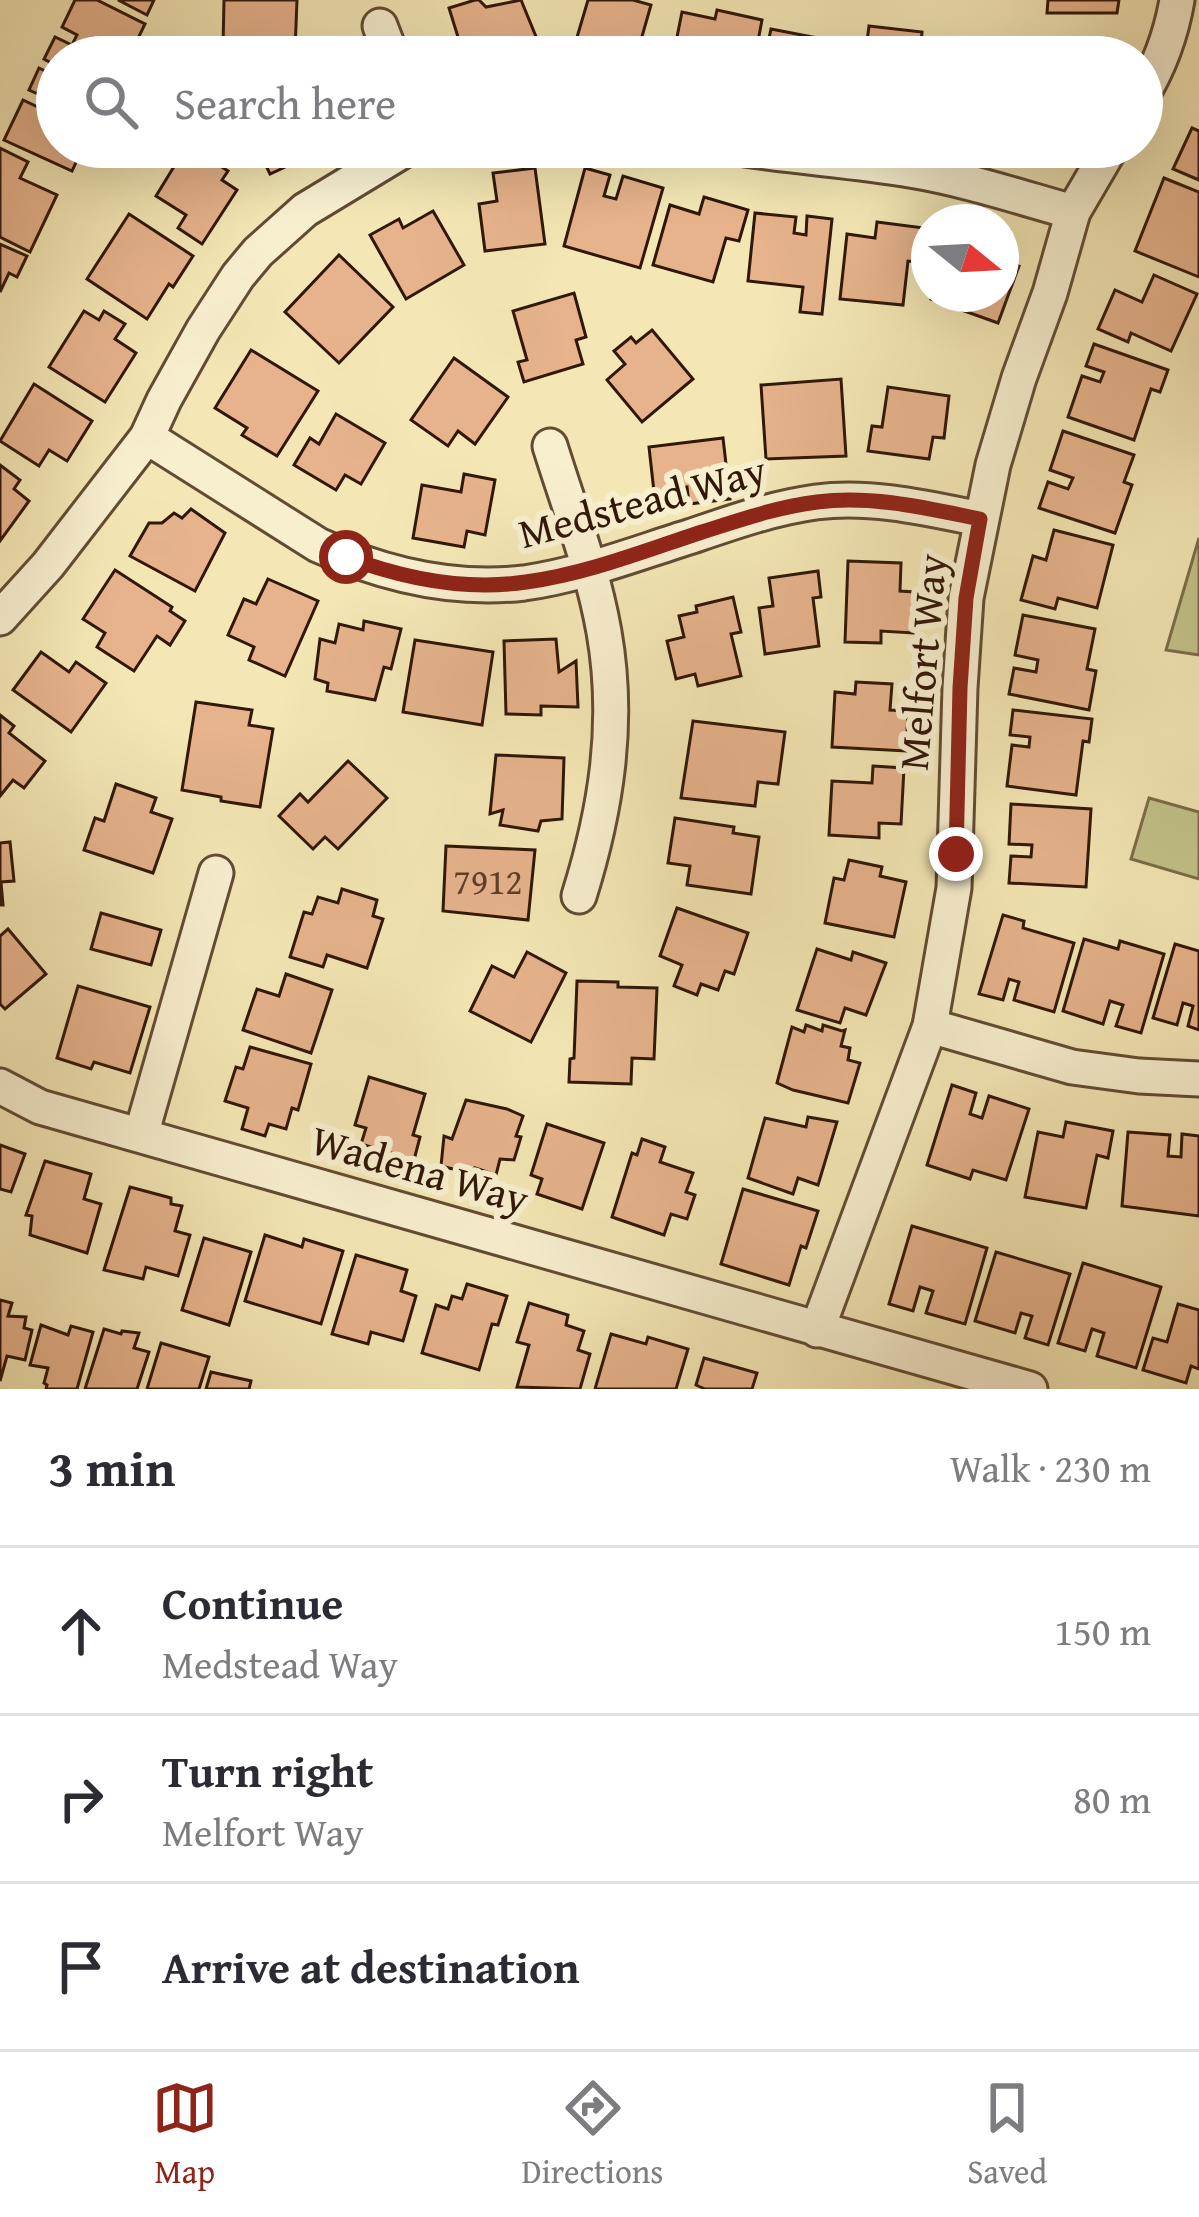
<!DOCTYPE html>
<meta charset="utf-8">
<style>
:root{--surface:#fff;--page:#f7f7f7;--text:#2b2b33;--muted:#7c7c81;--line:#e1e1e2;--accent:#8f2418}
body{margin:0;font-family:"Gentium Book Plus",serif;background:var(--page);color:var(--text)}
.compass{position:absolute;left:911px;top:204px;width:108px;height:108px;border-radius:50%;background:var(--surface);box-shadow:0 12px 48px #0002;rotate:108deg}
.stop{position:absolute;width:36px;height:36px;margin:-27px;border:9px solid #8f2418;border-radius:50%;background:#fff}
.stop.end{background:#8f2418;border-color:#fff;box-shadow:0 3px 12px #0008}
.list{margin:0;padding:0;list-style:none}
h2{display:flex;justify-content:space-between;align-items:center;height:156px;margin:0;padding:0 48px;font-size:51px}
h2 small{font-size:39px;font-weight:400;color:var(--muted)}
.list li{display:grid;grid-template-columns:78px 1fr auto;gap:36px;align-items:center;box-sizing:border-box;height:168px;padding:0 48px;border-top:3px solid var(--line)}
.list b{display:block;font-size:45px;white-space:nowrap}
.list p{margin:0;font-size:39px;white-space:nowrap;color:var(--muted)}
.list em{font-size:39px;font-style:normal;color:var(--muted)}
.icon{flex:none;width:66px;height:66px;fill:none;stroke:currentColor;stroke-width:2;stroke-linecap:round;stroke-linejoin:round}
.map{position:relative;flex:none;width:1199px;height:1389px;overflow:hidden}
.search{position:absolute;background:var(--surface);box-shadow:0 12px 48px #0002;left:36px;right:36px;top:36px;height:132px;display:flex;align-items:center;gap:30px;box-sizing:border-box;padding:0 42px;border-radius:66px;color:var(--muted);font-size:45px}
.sheet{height:660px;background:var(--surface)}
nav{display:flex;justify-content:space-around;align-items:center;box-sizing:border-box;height:168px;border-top:3px solid var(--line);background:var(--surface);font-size:33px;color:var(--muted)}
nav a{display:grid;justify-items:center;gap:6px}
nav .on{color:var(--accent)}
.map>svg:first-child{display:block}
.green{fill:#c2c389;stroke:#7a6d48;stroke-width:3}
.building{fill:#e6b38c;stroke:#311708;stroke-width:3}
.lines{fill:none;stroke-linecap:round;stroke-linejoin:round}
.minor-casing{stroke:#624b33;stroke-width:39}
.minor{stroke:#f8efcf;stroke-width:33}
.route{stroke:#8f2418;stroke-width:15}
.labels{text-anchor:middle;stroke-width:12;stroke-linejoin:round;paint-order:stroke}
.number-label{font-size:36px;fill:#5e3e29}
.street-label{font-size:42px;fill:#311708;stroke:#f8efcf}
</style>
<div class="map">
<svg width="1199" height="1389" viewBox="0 0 1199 1389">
<rect width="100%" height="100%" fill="#f4e7b5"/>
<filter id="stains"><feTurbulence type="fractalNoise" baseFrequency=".00167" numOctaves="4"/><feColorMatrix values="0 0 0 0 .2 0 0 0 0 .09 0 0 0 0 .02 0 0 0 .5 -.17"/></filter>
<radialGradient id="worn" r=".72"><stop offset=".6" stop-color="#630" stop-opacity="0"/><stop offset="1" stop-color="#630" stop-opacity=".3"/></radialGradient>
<!-- green -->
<g class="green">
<path d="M 1199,538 L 1199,655 L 1166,650 Z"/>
<path d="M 1149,798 L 1199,812 L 1199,879 L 1131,859 Z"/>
</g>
<!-- building -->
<g class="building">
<path d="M 75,0 L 97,0 L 145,24 L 129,57 L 57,57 L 57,66 L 44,59 L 55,37 L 72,45 L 77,35 L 62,27 Z"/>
<path d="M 118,0 L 154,0 L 147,15 Z"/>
<path d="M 224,0 L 297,0 L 295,51 L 223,48 Z"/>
<path d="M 475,0 L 479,0 L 486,7 L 521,0 L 539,44 L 520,51 L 518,57 L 489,57 L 488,53 L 480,55 L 479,45 L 462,50 L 449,8 Z"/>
<path d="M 588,0 L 633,0 L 651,5 L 641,40 L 655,44 L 651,57 L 603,57 L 606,46 L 597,43 L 595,50 L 575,44 Z"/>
<path d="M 1048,0 L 1119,0 L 1117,13 L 1047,13 Z"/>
<path d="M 717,10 L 762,20 L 755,57 L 673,57 L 682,12 L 715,19 Z"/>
<path d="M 869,26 L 922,32 L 921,44 L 943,46 L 942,57 L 865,57 Z"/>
<path d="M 771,29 L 833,41 L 830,57 L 765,57 Z"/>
<path d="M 1074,39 L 1110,52 L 1109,57 L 1068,57 Z"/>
<path d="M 39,68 L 57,77 L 57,147 L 83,147 L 72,171 L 4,140 L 23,100 L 44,110 L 49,99 L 29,90 Z"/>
<path d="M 1192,128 L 1199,131 L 1199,180 L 1173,169 Z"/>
<path d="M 186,147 L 191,147 L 228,171 L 222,180 L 237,190 L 202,244 L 178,228 L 186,215 L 156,196 Z"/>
<path d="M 257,147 L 328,147 L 270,174 Z"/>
<path d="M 1011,147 L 1061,147 L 1055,163 Z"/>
<path d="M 0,148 L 28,162 L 20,178 L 57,195 L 30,252 L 0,237 Z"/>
<path d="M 535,168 L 545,244 L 485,251 L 479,204 L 497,201 L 493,173 Z"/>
<path d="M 585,168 L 610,175 L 604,196 L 616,199 L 623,176 L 663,188 L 640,268 L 564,246 Z"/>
<path d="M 1164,178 L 1199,192 L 1199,277 L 1135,251 Z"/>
<path d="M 704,197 L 748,210 L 739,241 L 726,238 L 713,282 L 653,265 L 670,205 L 699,214 Z"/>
<path d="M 433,211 L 464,265 L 406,299 L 370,235 L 399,219 L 403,228 Z"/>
<path d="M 755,213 L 796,217 L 794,233 L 806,235 L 807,216 L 832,219 L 822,314 L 800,312 L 803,287 L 748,281 Z"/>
<path d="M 129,214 L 193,256 L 173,287 L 169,284 L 147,319 L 87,279 Z"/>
<path d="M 877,222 L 924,228 L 920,262 L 908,261 L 903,305 L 840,299 L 847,234 L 875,238 Z"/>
<path d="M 0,244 L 27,256 L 17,277 L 9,273 L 0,292 Z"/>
<path d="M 339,255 L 393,307 L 339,363 L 285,312 Z"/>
<path d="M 1001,259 L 1019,266 L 998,323 L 931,299 L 933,294 L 1001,294 Z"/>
<path d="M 1154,275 L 1197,294 L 1171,351 L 1131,333 L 1128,342 L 1098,329 L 1115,290 L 1142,302 Z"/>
<path d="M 574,293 L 586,337 L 576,340 L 583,364 L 524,382 L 518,362 L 527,360 L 513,311 Z"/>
<path d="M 84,311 L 99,320 L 104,311 L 125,324 L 115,339 L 136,353 L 105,402 L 49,367 Z"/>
<path d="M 652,330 L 693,379 L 642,422 L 607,380 L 625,364 L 614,351 L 631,337 L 636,343 Z"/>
<path d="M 1094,344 L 1168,370 L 1160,392 L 1151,389 L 1134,440 L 1068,417 L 1082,376 L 1100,382 L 1104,372 L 1086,366 Z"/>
<path d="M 251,350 L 318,391 L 277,456 L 242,435 L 247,428 L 215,408 Z"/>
<path d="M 454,358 L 508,397 L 475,444 L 458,431 L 448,446 L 411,420 Z"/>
<path d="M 841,379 L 846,456 L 766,459 L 761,385 Z"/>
<path d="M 34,384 L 92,421 L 67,461 L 49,450 L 39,466 L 0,441 Z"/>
<path d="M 888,387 L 949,396 L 944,438 L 933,437 L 929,459 L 868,451 L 872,426 L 882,427 Z"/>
<path d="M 336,414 L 385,443 L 361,484 L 345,475 L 336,490 L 294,465 L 310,438 L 319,444 Z"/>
<path d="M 1063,431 L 1134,455 L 1124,482 L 1132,485 L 1115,533 L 1039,508 L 1048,482 L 1068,489 L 1073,478 L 1050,470 Z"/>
<path d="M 723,438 L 730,499 L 689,504 L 687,487 L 654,492 L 649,447 Z"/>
<path d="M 0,465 L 20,480 L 14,489 L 29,501 L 0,541 Z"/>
<path d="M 464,474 L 495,480 L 485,535 L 467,531 L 464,547 L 413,538 L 422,485 L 461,492 Z"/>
<path d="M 191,509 L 225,533 L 195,591 L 130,556 L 149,523 L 162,523 L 174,513 L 182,518 Z"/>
<path d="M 1054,530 L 1113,545 L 1097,608 L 1058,598 L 1055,609 L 1021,600 L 1033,556 L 1046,560 Z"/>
<path d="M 848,561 L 901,563 L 900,591 L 915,592 L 913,633 L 881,631 L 881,643 L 845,642 Z"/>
<path d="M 115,570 L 172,607 L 170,611 L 185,621 L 170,645 L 157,636 L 134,671 L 97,647 L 105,633 L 83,619 Z"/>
<path d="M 818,571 L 821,597 L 813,598 L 819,646 L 765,654 L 759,608 L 773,606 L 769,578 Z"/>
<path d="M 268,579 L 318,601 L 285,676 L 249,660 L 254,647 L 228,635 L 244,599 L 256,604 Z"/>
<path d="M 733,597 L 741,632 L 731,634 L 741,676 L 698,686 L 695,674 L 676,679 L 667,641 L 684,637 L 679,616 L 697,612 L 696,606 Z"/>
<path d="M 1023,615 L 1095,629 L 1087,669 L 1096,671 L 1089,710 L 1009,694 L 1014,668 L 1036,672 L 1038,660 L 1015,655 Z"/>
<path d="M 364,621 L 401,629 L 391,669 L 384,667 L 375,700 L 327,691 L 328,683 L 315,679 L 320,639 L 335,643 L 339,624 L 363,630 Z"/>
<path d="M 556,639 L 559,672 L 576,661 L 578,707 L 541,706 L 541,715 L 506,714 L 504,641 Z"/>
<path d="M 415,640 L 493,652 L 482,725 L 403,712 Z"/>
<path d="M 41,652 L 69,672 L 76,662 L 106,683 L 71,732 L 13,690 Z"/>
<path d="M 856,682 L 892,684 L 890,710 L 908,711 L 906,751 L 832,747 L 835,692 L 855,694 Z"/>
<path d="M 196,702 L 252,710 L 249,725 L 273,729 L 260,807 L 221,801 L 221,797 L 182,790 Z"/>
<path d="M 1013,710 L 1092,719 L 1089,742 L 1083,741 L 1076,795 L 1007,786 L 1012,745 L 1029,747 L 1030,737 L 1010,735 Z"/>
<path d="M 0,715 L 14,726 L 9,733 L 45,761 L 24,788 L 13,780 L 0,796 Z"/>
<path d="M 693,721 L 785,732 L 778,784 L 758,782 L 755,806 L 681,798 Z"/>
<path d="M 496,755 L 564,758 L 562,819 L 541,821 L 538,831 L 500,825 L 503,810 L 490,814 Z"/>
<path d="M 348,761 L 387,798 L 338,849 L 325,837 L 313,849 L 279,816 L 300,794 L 308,802 Z"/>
<path d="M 873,766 L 904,768 L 901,824 L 879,823 L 879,838 L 829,835 L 832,781 L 872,783 Z"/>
<path d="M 116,784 L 156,798 L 151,812 L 172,819 L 153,873 L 84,850 L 95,818 L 104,821 Z"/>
<path d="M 1011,804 L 1091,809 L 1086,887 L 1009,883 L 1011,856 L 1031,857 L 1032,845 L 1009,844 Z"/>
<path d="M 675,818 L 734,827 L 733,833 L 759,837 L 751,894 L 687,885 L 690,866 L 668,863 Z"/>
<path d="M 10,842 L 14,881 L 1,882 L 3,905 L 0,905 L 0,843 Z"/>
<path d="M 446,846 L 535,850 L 528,920 L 443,911 Z"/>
<path d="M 849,860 L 882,867 L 880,876 L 906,882 L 894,937 L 825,923 L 834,878 L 844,880 Z"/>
<path d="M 342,889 L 377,900 L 373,916 L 383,919 L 367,968 L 327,955 L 323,967 L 290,957 L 304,912 L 312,914 L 318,897 L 338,903 Z"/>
<path d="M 677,908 L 748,933 L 734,974 L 725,971 L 718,990 L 701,984 L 697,995 L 674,986 L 682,965 L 660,956 Z"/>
<path d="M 101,913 L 161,930 L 151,965 L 91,949 Z"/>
<path d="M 1003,915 L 1024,921 L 1023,928 L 1074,943 L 1054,1012 L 1014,1000 L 1019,982 L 1009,979 L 1003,1000 L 979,994 Z"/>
<path d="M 8,929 L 46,974 L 5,1009 L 0,1004 L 0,936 Z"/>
<path d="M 1084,939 L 1118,949 L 1120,941 L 1164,954 L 1141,1033 L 1116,1026 L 1123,1005 L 1110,1001 L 1103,1024 L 1063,1011 Z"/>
<path d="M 1175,944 L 1199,951 L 1199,1030 L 1188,1026 L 1193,1006 L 1183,1003 L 1177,1025 L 1153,1018 Z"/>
<path d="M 817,949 L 851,960 L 853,952 L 886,963 L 866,1015 L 845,1008 L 840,1023 L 797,1010 Z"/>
<path d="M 527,952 L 566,973 L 531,1042 L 470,1011 L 492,966 L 514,977 Z"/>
<path d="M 286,974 L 332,990 L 311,1053 L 243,1030 L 257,989 L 279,996 Z"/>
<path d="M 577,981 L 618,982 L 618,987 L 657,988 L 654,1059 L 632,1058 L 631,1084 L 569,1082 L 570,1059 L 574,1058 Z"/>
<path d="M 78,986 L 150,1007 L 130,1073 L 94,1062 L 91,1069 L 57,1058 Z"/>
<path d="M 806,1025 L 822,1031 L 823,1025 L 842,1031 L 845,1030 L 841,1046 L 850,1048 L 848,1060 L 860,1063 L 848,1103 L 793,1090 L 777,1083 L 792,1027 L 804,1032 Z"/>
<path d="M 250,1047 L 311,1064 L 298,1110 L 292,1108 L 286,1129 L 269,1124 L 265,1136 L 242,1129 L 248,1108 L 225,1101 L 236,1067 L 243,1069 Z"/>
<path d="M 369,1077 L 425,1094 L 413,1135 L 420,1137 L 414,1160 L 361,1144 L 366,1128 L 355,1125 Z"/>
<path d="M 952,1085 L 976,1093 L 970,1114 L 982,1118 L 989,1096 L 1029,1109 L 1006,1180 L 973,1170 L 970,1179 L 927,1165 Z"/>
<path d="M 466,1100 L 507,1109 L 523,1116 L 516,1136 L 521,1137 L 514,1160 L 500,1159 L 496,1175 L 475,1168 L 473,1174 L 441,1166 L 444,1136 L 452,1139 Z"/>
<path d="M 808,1117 L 837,1122 L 818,1185 L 798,1178 L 793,1194 L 748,1178 L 765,1118 L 806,1127 Z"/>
<path d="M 1066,1122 L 1113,1131 L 1108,1158 L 1097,1155 L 1086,1208 L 1025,1197 L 1038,1132 L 1063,1137 Z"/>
<path d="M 547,1124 L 604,1143 L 582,1209 L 537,1194 L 542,1179 L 531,1175 Z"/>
<path d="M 1128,1132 L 1170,1135 L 1168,1156 L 1181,1157 L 1182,1134 L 1199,1136 L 1199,1216 L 1122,1206 Z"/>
<path d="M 642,1139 L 665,1147 L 660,1162 L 693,1173 L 686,1192 L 695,1195 L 687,1219 L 671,1214 L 664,1235 L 612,1217 L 632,1153 L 637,1155 Z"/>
<path d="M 0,1145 L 25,1154 L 11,1192 L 0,1189 Z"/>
<path d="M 45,1161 L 91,1174 L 84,1199 L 101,1204 L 87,1253 L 30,1235 L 32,1216 L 26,1215 Z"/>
<path d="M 130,1187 L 171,1198 L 171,1204 L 182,1206 L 175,1231 L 190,1235 L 178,1276 L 146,1267 L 143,1279 L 104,1270 Z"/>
<path d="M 743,1189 L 818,1211 L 806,1248 L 801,1246 L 789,1285 L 721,1264 Z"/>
<path d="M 912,1226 L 987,1248 L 965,1324 L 926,1313 L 933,1291 L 920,1287 L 913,1311 L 889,1304 Z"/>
<path d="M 265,1235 L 302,1247 L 304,1239 L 343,1251 L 321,1324 L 245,1301 Z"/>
<path d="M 204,1238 L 251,1252 L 229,1325 L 182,1310 Z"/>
<path d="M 996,1252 L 1070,1274 L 1048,1345 L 1025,1338 L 1032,1316 L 1021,1313 L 1015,1333 L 975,1321 Z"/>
<path d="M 356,1255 L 407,1270 L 401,1291 L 416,1296 L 403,1341 L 371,1332 L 368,1344 L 332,1334 Z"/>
<path d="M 1083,1263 L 1161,1287 L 1136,1368 L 1097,1356 L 1104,1333 L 1092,1329 L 1085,1351 L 1058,1343 Z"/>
<path d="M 467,1284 L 507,1296 L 498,1325 L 492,1324 L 479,1370 L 422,1353 L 436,1305 L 448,1309 L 452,1296 L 462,1299 Z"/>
<path d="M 0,1300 L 12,1303 L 8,1316 L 26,1317 L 24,1328 L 32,1330 L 25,1360 L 7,1356 L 0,1381 Z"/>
<path d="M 529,1303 L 568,1315 L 566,1325 L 584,1331 L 578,1350 L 590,1354 L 580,1389 L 517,1387 L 529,1345 L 517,1342 Z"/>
<path d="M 1178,1304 L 1199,1310 L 1199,1369 L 1191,1366 L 1186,1383 L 1143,1370 L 1153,1338 L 1167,1342 Z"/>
<path d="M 41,1325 L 68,1335 L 71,1326 L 93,1332 L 77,1389 L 46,1389 L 47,1385 L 44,1383 L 48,1368 L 30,1365 Z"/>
<path d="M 104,1329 L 121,1334 L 122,1331 L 139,1333 L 134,1348 L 149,1352 L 137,1389 L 85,1389 Z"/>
<path d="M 611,1334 L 646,1344 L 648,1337 L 688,1349 L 676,1389 L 595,1389 Z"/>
<path d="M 161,1343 L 209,1357 L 199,1389 L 147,1389 Z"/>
<path d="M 704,1358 L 757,1373 L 752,1389 L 705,1389 L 696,1385 Z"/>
<path d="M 211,1372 L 251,1381 L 249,1389 L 206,1389 Z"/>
</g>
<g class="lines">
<!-- minor casing -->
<g class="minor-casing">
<g id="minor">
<path d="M 380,26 L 392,57"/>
<path d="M 1142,95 C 1160,65 1171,35 1177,0"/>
<path d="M 733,147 C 792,157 851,160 910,170 C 965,179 1019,197 1073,212"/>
<path d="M 147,437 L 318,545 C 382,574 453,591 524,583 C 581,575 637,553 692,536 C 733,522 773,508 816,502 C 871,495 926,508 980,519"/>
<path d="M 550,446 C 569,507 593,569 604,632 C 620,723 606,810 579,896"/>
<path d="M 0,618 L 48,565 L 147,437 L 164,400 L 203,330 L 238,276 L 258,252 L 305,210 L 409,147"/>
<path d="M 930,1026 L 1072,1067 L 1139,1076 L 1199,1079"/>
<path d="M 0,1086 L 40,1107 L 1030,1389"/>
<path d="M 141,1135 L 216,873"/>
<path d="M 817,1330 L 930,1026 L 954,888 L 960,688 L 966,598 L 993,465 L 1019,378 L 1050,293 L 1073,212 L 1111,147"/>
</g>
</g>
<!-- minor -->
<use href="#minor" class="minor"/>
</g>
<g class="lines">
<!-- route -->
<path class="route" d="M 346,557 C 402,578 466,591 526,582 C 586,574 644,551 702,532 C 740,520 777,507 817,502 C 872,495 926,508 980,519 L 966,598 L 960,688 L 956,854"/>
</g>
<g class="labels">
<!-- number labels -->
<g class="number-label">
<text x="488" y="894">7912</text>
</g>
<!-- street labels -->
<g class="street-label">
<text transform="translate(642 501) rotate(-15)" y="15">Medstead Way</text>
<text transform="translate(922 662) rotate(-85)" y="15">Melfort Way</text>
<text transform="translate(420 1169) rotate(16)" y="15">Wadena Way</text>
</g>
</g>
<rect width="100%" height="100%" filter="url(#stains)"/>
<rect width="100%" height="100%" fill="url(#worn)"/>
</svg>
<svg class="compass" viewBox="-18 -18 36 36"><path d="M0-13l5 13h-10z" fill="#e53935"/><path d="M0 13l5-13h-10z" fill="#7c7c81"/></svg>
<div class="stop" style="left:346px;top:557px"></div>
<div class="stop end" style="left:956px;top:854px"></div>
<div class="search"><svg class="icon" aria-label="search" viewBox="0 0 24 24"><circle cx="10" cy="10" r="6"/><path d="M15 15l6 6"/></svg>Search here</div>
</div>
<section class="sheet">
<h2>3 min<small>Walk · 230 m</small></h2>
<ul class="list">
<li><svg class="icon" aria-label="ahead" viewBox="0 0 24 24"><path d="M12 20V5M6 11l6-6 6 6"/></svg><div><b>Continue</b><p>Medstead Way</p></div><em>150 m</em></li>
<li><svg class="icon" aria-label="right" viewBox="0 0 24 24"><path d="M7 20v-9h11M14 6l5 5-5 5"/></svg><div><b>Turn right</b><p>Melfort Way</p></div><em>80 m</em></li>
<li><svg class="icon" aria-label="arrive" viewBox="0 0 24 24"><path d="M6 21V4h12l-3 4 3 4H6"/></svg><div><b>Arrive at destination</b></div></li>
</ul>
</section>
<nav>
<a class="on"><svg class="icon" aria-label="map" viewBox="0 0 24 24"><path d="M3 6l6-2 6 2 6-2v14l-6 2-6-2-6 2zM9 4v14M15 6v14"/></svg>Map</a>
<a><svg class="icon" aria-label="directions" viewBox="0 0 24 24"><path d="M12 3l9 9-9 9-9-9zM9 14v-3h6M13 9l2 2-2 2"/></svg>Directions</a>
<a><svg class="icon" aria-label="saved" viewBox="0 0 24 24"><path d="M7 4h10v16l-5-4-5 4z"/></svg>Saved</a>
</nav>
